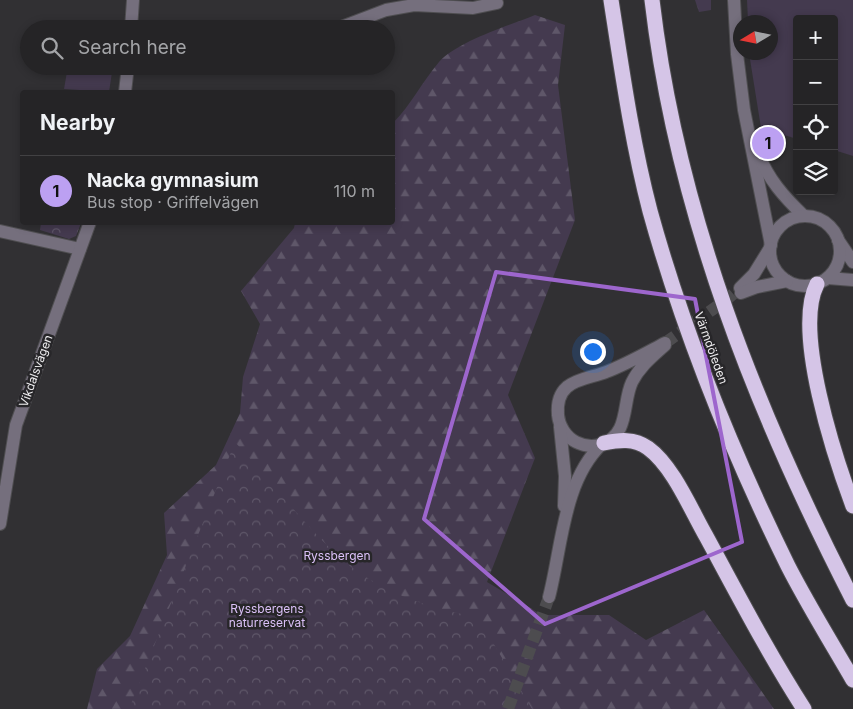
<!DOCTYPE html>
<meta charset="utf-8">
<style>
:root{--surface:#252426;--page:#2d2c2e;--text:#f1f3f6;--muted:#a3a4a7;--line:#424143;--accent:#bca0f2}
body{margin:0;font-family:Inter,sans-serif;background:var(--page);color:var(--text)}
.controls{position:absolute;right:15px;top:15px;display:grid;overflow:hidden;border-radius:5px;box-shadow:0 2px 8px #0003}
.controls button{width:45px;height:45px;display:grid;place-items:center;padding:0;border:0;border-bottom:1px solid var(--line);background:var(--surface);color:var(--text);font:25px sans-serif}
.compass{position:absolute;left:733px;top:15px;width:45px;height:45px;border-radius:50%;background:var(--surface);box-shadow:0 2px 8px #0003;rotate:260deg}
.you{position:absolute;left:592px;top:351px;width:18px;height:18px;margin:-12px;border:4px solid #fff;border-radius:50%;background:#1a73e8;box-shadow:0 0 0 8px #1a73e833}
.badge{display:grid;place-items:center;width:32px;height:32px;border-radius:50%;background:var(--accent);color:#111;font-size:16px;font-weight:700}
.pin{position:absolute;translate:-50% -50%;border:2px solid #fff;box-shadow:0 1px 5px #0006}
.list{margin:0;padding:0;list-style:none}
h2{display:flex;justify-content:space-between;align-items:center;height:65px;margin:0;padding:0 20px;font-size:21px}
h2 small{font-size:16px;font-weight:400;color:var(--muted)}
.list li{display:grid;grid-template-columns:32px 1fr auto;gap:15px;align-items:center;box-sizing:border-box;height:70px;padding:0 20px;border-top:1px solid var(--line)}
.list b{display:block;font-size:19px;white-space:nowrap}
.list p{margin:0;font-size:16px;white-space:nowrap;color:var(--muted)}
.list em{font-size:16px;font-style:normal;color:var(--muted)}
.icon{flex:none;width:28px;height:28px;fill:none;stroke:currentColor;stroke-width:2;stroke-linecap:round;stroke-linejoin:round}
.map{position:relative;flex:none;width:853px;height:709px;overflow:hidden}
.search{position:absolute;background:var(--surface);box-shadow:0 2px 8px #0003;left:20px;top:20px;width:375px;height:55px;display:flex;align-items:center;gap:12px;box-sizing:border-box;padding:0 18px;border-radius:28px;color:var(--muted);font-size:19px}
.panel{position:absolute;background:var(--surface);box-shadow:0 2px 8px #0003;left:20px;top:90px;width:375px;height:135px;border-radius:5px}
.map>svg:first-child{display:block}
.forest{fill:url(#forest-firs)}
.park{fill:url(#park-crowns)}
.pitch{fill:#443a4f}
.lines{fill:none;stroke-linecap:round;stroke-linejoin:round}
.tertiary-tunnel{stroke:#4d4c4f;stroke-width:12;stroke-dasharray:12 6;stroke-linecap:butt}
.minor-casing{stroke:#4f4e51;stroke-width:14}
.tertiary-casing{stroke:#4f4e51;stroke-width:14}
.motorway-casing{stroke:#4f4e51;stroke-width:17}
.minor{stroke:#756f7d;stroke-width:12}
.tertiary{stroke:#756f7d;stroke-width:12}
.motorway{stroke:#d5c5e7;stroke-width:15}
.marked{fill:none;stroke:#9d66cd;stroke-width:4;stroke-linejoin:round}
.labels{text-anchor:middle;stroke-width:5;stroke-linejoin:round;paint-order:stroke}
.street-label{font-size:12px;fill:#edecee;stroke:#272629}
.park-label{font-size:12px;fill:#dbc1f8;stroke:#272629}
</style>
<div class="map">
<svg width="853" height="709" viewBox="0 0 853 709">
<defs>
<pattern id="forest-firs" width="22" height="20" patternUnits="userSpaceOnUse" patternTransform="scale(1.25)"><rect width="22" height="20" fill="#443a4f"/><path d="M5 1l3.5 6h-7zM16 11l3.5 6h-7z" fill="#5f5769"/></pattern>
<pattern id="park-crowns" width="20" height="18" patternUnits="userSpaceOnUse" patternTransform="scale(1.25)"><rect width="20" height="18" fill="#443a4f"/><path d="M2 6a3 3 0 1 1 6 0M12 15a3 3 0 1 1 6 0" fill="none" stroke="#5f5769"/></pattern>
</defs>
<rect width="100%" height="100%" fill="#313033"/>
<!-- forest -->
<g class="forest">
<path d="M 695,0 L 711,0 L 711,10 L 699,12 Z"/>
<path d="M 535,15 L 565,25 L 558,85 L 575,220 L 508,395 L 535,458 L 487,582 L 542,615 L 609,615 L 646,640 L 704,610 L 774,709 L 87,709 L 97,669 L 130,636 L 167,555 L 164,513 L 216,465 L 240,413 L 243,377 L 260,324 L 241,291 L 294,228 L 295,223 L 392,222 L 393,123 C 411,105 422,82 439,62 C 458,41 508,26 535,15 Z"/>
</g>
<!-- park -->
<g class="park">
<path d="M 41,223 L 41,222 L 81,223 L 76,236 L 69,239 L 40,230 Z"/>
<path d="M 235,442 C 268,478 302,522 337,555 C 375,590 428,609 478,617 L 532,709 L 129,709 Z"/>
</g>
<!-- pitch -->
<g class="pitch">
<path d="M 747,0 L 853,0 L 853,156 L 834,150 L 834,19 L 797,19 L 797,139 L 761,128 L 749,53 L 770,52 L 770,22 L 748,22 Z"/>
<path d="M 68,66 L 113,66 L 109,92 L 64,89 Z"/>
</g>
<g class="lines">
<!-- tertiary-tunnel -->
<g class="tertiary-tunnel">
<path d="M 665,343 L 726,300 L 740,288"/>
<path d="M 508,709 L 549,597"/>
</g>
<!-- minor casing -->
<g class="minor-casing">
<g id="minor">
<path d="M 131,29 L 133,0"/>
<path d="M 336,29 L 386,10 L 414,5 L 473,8 L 497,3"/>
<path d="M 125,92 L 128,66"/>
<path d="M 0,231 L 80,249"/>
<path d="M 838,240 L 853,262"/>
<path d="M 828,278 L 853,280"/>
<path d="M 0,524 L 16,425 L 90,222"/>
</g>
</g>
<!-- tertiary casing -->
<g class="tertiary-casing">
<g id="tertiary">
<path d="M 734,0 L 737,54 L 744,110 L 771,245"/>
<path d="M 758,153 C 768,179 784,197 804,216"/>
<circle cx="805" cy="251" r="35"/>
<path d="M 740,288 L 754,274 L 770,248"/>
<path d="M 741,293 L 757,287 L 787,281"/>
<path d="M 665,343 C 646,353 627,364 606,372 C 594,377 578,378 567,387 C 559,394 557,404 558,415 C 559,426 566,437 576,442 C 584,446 594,447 602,444 C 630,434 622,403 632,382 C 640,366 653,356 665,345"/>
<path d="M 560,427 L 565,476 L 564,506"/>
<path d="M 549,597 C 562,547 563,481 602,444"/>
</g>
</g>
<!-- motorway casing -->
<g class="motorway-casing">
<g id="motorway">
<path d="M 611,0 C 622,71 632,142 650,211 C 684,334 732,452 788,566 C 808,605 831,642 853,680"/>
<path d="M 652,0 C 677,213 756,411 853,600"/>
<path d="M 817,284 C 793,331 835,458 853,506"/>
<path d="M 604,443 C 619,440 634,438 648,448 C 673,466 691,510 706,536 C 738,595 768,653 804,709"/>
</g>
</g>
<!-- minor -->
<use href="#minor" class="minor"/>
<!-- tertiary -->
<use href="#tertiary" class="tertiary"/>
<!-- motorway -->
<use href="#motorway" class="motorway"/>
</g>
<!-- marked area -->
<path class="marked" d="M 496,272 L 695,299 L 742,542 L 545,624 L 424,519 Z"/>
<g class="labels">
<!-- street labels -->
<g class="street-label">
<text transform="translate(711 348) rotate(70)" y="4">Värmdöleden</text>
<text transform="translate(36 371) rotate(-70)" y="4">Vikdalsvägen</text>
</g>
<!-- park labels -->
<g class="park-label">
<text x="337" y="560">Ryssbergen</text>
<text x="267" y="613">Ryssbergens<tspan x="267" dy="14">naturreservat</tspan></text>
</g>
</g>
</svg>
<div class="controls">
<button>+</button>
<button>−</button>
<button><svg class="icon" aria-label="locate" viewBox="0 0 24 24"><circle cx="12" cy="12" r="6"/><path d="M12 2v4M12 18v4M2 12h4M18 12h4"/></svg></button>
<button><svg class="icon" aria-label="layers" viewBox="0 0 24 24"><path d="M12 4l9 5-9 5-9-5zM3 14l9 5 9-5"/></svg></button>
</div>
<svg class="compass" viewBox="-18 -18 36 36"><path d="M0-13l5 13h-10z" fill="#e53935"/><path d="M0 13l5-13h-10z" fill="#a3a4a7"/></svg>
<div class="you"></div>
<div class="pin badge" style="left:768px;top:143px">1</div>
<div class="search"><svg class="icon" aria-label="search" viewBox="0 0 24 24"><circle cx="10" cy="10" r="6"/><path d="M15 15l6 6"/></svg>Search here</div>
<section class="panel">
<h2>Nearby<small></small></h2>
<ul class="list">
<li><span class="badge">1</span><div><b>Nacka gymnasium</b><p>Bus stop · Griffelvägen</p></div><em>110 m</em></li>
</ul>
</section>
</div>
